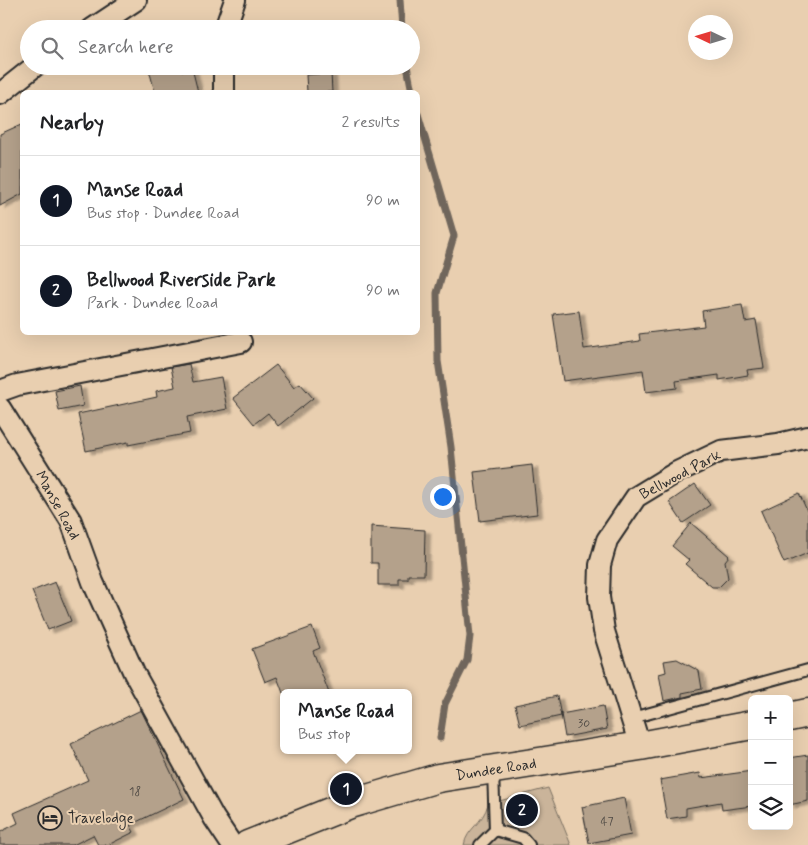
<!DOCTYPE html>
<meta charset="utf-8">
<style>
:root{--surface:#fff;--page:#f2f2f2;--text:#202124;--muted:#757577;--line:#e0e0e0;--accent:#111827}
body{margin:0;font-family:Mynerve,sans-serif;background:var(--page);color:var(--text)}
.controls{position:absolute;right:15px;bottom:15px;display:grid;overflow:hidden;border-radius:8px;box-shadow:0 5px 20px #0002}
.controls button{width:45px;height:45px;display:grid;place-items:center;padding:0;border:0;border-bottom:1px solid var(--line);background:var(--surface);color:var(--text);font:25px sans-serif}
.compass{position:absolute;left:688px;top:15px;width:45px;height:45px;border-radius:50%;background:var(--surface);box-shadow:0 5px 20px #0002;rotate:274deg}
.you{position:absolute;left:442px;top:496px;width:18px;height:18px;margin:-12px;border:4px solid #fff;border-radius:50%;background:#1a73e8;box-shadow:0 0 0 8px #1a73e833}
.badge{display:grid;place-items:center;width:32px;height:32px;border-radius:50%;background:var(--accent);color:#fff;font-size:16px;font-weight:700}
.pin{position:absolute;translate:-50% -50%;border:2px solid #fff;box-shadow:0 1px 5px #0006}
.popup{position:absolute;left:280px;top:689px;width:132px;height:65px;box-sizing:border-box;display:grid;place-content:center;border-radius:8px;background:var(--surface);filter:drop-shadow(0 1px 4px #0005);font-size:16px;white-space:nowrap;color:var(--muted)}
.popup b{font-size:19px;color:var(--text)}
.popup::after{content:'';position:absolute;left:50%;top:100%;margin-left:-10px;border:10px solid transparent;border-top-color:var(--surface)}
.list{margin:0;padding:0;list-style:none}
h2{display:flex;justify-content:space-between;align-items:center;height:65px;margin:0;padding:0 20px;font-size:21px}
h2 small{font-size:16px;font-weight:400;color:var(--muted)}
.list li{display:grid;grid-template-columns:32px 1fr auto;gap:15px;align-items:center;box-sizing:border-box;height:90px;padding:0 20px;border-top:1px solid var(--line)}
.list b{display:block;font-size:19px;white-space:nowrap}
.list p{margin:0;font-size:16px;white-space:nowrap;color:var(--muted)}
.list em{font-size:16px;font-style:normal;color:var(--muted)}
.icon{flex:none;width:28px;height:28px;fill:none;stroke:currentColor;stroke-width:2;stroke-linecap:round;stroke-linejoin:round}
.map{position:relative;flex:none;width:808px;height:845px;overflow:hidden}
.search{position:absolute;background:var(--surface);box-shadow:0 5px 20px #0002;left:20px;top:20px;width:400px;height:55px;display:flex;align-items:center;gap:12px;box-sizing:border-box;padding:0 18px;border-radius:28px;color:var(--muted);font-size:19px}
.panel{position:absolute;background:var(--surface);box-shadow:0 5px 20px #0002;left:20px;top:90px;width:400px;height:245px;border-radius:8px}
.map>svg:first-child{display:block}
.green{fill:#cab49a;stroke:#7a7062}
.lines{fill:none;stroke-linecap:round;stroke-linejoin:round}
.stream{stroke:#70665b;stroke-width:7}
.building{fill:#b4a18b;stroke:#2b2b2b;filter:url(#shadow)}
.lane-casing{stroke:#2b2b2b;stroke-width:14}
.street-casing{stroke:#2b2b2b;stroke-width:24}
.primary-casing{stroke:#2b2b2b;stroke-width:31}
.lane{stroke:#e9cfb0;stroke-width:10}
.street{stroke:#e9cfb0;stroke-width:20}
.primary{stroke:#e9cfb0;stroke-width:28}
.labels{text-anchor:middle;stroke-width:4;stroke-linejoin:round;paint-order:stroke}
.number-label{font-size:12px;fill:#4d4843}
.street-label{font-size:15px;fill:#2b2b2b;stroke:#e9cfb0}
.poi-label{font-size:15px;fill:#2b2b2b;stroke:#e9cfb0;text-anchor:start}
</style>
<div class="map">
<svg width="808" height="845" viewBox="0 0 808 845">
<defs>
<filter id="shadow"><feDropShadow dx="5.5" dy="3" stdDeviation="1" flood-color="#0004"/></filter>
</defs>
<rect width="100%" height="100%" fill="#e9cfb0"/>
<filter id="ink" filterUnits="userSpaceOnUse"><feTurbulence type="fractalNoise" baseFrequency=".02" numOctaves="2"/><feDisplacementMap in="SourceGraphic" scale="10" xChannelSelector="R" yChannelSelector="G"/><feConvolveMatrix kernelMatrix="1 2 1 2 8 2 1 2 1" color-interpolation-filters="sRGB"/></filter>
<g filter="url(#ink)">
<!-- green -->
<path class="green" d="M 548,788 L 571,845 L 464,845 C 467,828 483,824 488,804 Z"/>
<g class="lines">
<!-- stream -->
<g class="stream">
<path d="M 400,0 L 402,29"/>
<path d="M 407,66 L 412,92"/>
<path d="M 418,114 L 454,236 L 437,293 L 438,361 L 451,447 L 470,636 L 467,660 L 445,704 L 440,738"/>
</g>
</g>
<!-- building -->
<g class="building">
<path d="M 148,66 L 181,66 L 182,71 L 192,68 L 198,92 L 155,92 Z"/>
<path d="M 331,73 L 332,92 L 307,92 L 306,75 Z"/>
<path d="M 22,124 L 22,194 L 0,206 L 0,134 Z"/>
<path d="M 742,305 L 745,322 L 756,320 L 764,368 L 747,370 L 748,375 L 719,380 L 719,375 L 676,381 L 677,388 L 646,392 L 643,370 L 563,381 L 553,314 L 579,311 L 584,349 L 640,341 L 639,334 L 704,326 L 702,311 Z"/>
<path d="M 189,364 L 193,382 L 221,377 L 227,409 L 187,417 L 190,433 L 128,445 L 128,442 L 86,451 L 78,414 L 157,397 L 156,391 L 175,387 L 171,367 Z"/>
<path d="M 276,365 L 294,387 L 300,383 L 313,398 L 278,426 L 268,413 L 254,424 L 233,398 Z"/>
<path d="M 80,386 L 83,406 L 59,411 L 55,391 Z"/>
<path d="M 532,465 L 537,514 L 480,521 L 474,472 Z"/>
<path d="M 695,484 L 710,505 L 683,523 L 669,502 Z"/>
<path d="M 799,493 L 808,513 L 808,553 L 784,563 L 761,511 Z"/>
<path d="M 691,523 L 729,556 L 725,561 L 728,578 L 719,587 L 712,587 L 685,564 L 689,560 L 672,546 Z"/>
<path d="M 371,526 L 425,530 L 424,575 L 408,575 L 408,579 L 399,579 L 399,585 L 378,585 L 378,563 L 371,563 Z"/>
<path d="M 55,582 L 71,621 L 48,630 L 32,591 Z"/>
<path d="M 312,627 L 320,648 L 313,651 L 329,693 L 283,693 L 277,677 L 265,682 L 252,649 Z"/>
<path d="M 677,659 L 699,671 L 702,689 L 682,693 L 682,697 L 664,701 L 659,674 L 666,672 L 664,661 Z"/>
<path d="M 557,696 L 561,716 L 520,725 L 515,705 Z"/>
<path d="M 603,706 L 607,729 L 565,737 L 561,714 Z"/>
<path d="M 141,710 L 184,799 L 130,825 L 134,832 L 108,845 L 98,845 L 93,835 L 73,845 L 0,845 L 0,832 L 18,823 L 14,813 L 88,780 L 71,744 Z"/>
<path d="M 808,755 L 808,801 L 789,805 L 789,758 Z"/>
<path d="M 752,771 L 752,806 L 722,810 L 721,802 L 686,808 L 686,816 L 667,819 L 660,780 L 700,773 L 701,778 Z"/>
<path d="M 624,798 L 631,835 L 589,843 L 582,807 Z"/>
</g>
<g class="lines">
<!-- lane casing -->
<g class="lane-casing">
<g id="lane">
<path d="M 632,718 L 808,670"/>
<path d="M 495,830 L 523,838 L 529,845"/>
<path d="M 480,845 L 495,830 L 493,770"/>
</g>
</g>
<!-- street casing -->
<g class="street-casing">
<g id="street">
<path d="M 92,29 L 136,0"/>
<path d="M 225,29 L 235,0"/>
<path d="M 224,66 L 224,92"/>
<path d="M 0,94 L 35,66"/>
<path d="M 0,391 L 17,385 L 241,342"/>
<path d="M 0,408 L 71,521 L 93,582 L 134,673 L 214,818 L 232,845"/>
<path d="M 640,746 L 604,631 L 599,597 L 600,565 L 607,540 L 636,497 L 677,472 L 721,451 L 778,444 L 808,437"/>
</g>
</g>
<!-- primary casing -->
<g class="primary-casing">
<g id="primary">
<path d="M 789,717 L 808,713"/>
<path d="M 248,845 L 350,804 L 438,778 L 640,746 L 752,725"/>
</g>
</g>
<!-- lane -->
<use href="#lane" class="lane"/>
<!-- street -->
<use href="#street" class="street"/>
<!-- primary -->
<use href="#primary" class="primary"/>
</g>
</g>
<!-- icons -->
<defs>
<g id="hotel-ring" transform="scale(1.25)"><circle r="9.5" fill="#e9cfb0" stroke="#2b2b2b" stroke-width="1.5"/><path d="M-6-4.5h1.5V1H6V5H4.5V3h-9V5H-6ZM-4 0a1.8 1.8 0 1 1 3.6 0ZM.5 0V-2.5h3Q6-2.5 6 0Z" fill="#2b2b2b"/></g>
</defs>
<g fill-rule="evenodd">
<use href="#hotel-ring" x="50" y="818"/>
</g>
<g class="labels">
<!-- number labels -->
<g class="number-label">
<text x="584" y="727">30</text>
<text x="135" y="795">18</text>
<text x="607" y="825">47</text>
</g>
<!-- street labels -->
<g class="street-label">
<text transform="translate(680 474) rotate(-28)" y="5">Bellwood Park</text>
<text transform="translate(58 505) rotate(61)" y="5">Manse Road</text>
<text transform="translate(496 769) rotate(-9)" y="5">Dundee Road</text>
</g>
<!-- poi labels -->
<g class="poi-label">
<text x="68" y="823">Travelodge</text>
</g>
</g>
</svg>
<div class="controls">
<button>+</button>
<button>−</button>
<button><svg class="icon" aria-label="layers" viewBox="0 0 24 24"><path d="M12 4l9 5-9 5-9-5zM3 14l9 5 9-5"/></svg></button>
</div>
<svg class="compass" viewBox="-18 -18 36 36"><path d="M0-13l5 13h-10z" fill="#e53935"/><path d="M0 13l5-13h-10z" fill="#757577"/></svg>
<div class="you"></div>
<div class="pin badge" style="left:346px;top:789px">1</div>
<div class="popup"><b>Manse Road</b>Bus stop</div>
<div class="pin badge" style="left:522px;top:810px">2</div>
<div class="search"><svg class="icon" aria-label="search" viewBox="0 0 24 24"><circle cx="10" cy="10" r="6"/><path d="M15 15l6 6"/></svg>Search here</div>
<section class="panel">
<h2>Nearby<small>2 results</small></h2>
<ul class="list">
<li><span class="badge">1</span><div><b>Manse Road</b><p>Bus stop · Dundee Road</p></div><em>90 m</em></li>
<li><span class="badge">2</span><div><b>Bellwood Riverside Park</b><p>Park · Dundee Road</p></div><em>90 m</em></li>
</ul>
</section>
</div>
